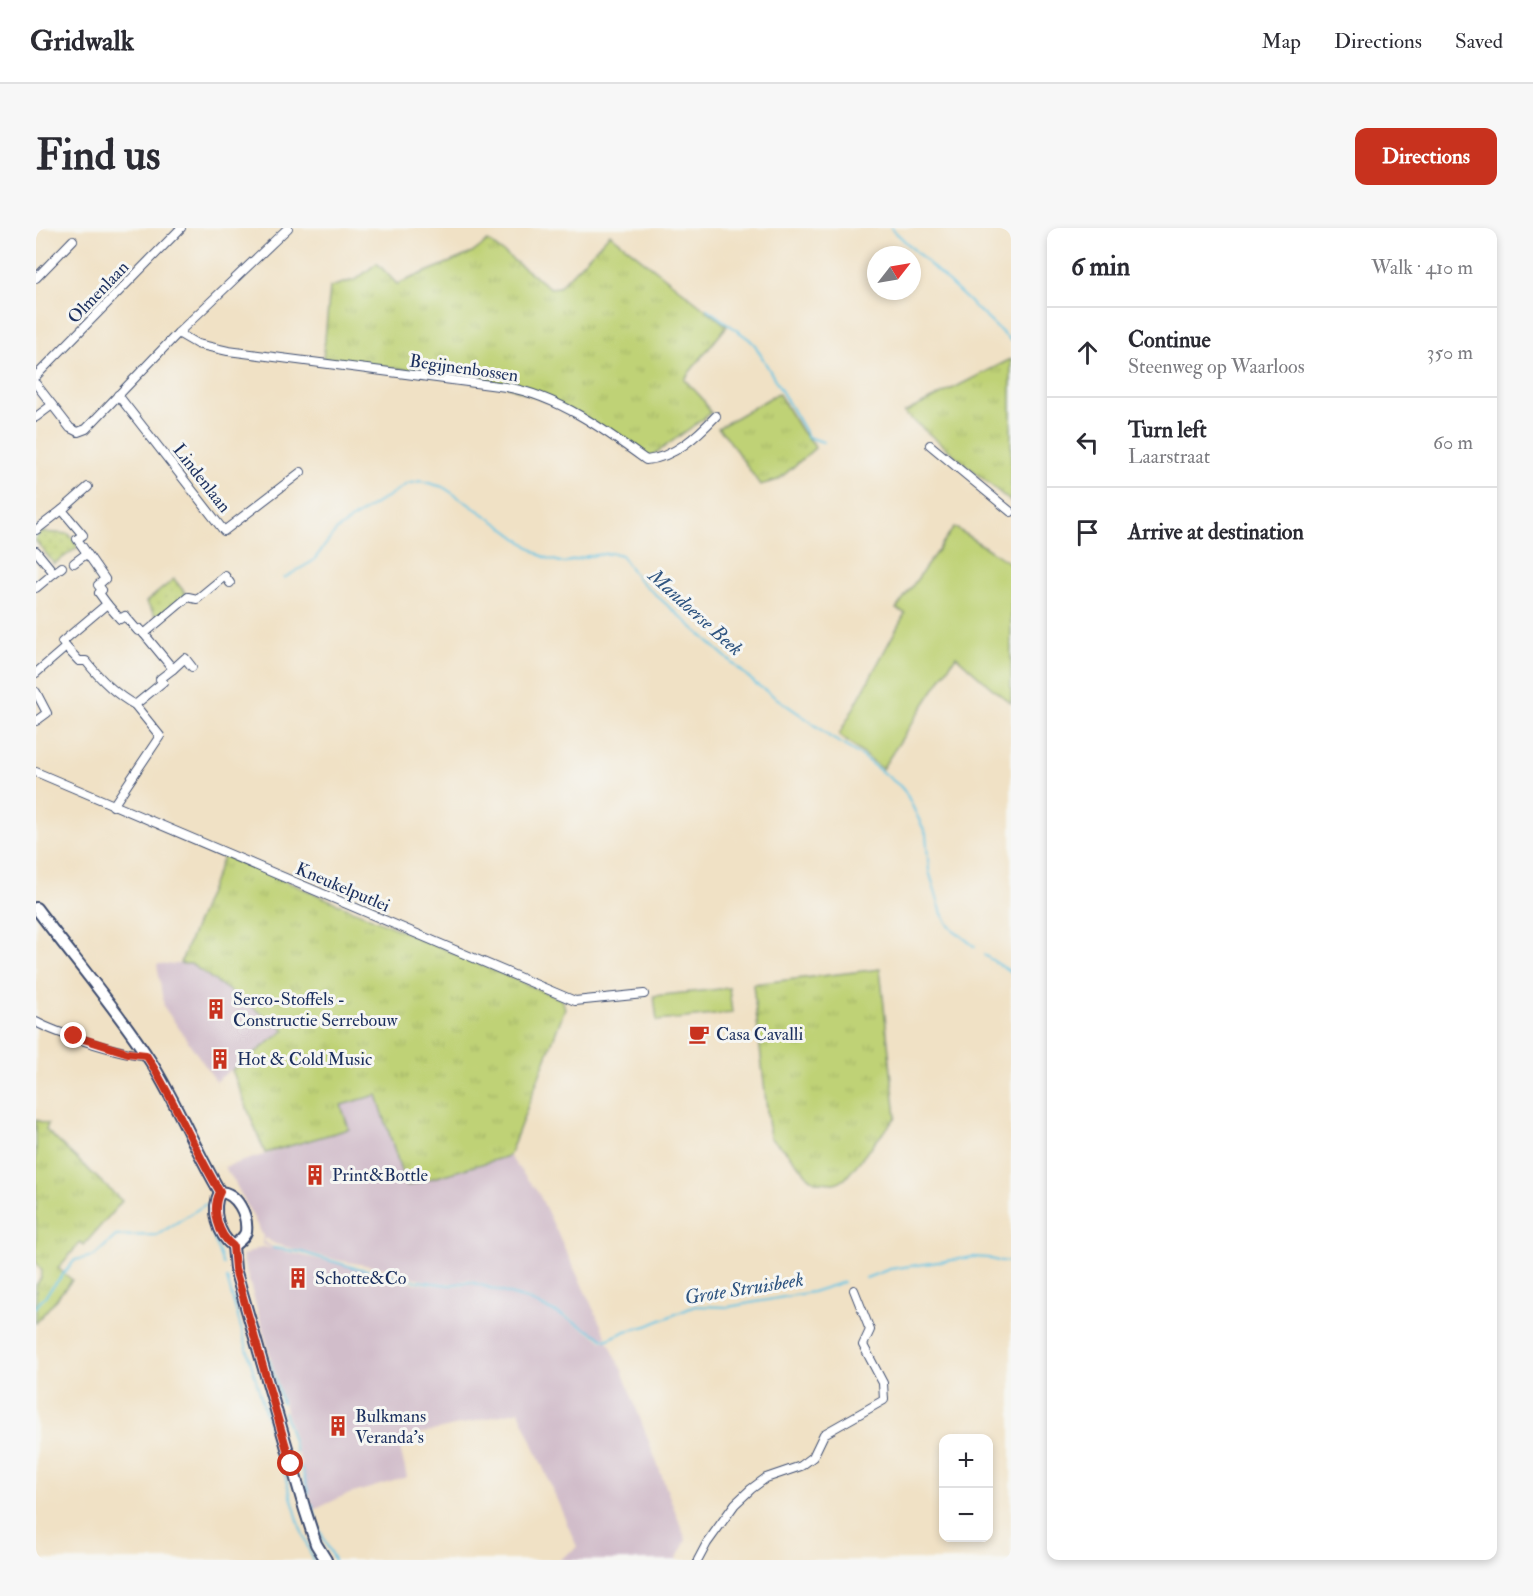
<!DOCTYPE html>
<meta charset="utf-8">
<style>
:root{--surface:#fff;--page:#f7f7f7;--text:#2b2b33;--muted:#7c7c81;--line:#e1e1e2;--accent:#c8321e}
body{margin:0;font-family:"IM FELL Double Pica",serif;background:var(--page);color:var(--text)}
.controls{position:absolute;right:18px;bottom:18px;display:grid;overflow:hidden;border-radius:12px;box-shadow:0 3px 9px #0003}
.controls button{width:54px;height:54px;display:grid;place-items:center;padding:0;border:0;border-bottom:2px solid var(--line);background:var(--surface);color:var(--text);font:30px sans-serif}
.compass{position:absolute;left:831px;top:18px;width:54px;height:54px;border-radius:50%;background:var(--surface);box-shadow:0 3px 9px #0003;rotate:59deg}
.stop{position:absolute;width:18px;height:18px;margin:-14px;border:4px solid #c8321e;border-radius:50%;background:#fff}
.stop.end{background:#c8321e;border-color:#fff;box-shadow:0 2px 6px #0008}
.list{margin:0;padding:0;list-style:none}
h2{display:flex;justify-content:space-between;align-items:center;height:78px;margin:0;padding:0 24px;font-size:26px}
h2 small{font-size:20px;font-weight:400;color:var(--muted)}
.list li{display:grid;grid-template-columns:39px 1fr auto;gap:18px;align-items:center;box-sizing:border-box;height:90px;padding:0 24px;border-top:2px solid var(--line)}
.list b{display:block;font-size:22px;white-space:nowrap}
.list p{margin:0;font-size:20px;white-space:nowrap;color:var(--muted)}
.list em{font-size:20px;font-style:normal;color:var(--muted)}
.icon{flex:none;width:33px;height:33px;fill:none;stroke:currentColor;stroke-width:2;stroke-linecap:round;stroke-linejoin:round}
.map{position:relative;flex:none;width:975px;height:1332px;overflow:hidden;border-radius:12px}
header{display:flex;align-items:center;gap:36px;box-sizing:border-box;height:84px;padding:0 30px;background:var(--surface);border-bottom:2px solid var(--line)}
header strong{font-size:28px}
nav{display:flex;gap:33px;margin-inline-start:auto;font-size:21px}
.intro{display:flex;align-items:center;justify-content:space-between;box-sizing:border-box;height:144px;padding:0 36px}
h1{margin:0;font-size:42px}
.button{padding:15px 27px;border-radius:12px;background:var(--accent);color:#fff;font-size:21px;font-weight:700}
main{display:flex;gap:36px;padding:0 36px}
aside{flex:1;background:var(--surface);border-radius:12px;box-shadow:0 3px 9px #0003}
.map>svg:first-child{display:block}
.industrial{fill:#d1bdca}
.grass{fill:url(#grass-tufts);stroke:#6d806a;stroke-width:1.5}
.park{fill:url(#park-dots);stroke:#6d806a;stroke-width:1.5}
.garden{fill:#bfd276;stroke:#6d806a;stroke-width:1.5}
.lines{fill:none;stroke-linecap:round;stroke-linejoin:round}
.stream{stroke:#66c4e4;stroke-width:2}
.street-casing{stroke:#3b4a6d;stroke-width:10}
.secondary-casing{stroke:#3b4a6d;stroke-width:14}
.street{stroke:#fff;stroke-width:8}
.secondary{stroke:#fff;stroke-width:10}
.route{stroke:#c8321e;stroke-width:8}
.labels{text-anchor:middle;stroke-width:6;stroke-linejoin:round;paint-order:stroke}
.street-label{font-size:18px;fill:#1b2f5e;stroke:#f6f6f2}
.poi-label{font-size:18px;fill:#1b2f5e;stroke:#f6f6f2;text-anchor:start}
.water-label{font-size:20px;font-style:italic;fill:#2e5480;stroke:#f6f6f2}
</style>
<header>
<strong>Gridwalk</strong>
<nav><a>Map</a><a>Directions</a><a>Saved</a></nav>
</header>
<div class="intro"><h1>Find us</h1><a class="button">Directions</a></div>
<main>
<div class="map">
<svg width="975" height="1332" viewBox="0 0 975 1332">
<defs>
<pattern id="grass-tufts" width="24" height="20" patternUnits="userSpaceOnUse" patternTransform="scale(1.5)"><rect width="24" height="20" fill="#bfd276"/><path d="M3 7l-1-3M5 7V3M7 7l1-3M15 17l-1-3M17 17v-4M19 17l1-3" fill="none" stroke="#a4b568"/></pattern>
<pattern id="park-dots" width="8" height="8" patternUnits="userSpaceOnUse" patternTransform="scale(1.5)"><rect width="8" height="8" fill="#bfd276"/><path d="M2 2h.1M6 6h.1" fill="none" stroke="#a4b568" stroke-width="1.8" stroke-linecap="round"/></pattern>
</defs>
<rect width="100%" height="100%" fill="#f6f6f2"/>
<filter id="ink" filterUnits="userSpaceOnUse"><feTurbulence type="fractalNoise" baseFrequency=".0167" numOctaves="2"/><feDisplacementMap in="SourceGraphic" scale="12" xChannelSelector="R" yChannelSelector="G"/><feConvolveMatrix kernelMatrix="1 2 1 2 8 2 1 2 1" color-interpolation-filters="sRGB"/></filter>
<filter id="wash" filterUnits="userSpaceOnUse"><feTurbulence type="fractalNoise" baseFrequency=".008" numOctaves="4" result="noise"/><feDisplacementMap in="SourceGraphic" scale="24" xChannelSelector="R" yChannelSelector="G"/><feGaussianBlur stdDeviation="1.35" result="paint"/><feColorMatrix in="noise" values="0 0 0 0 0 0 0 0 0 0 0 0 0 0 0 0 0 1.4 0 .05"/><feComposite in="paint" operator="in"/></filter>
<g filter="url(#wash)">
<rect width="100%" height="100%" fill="#f0e1c5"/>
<!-- industrial -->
<g class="industrial">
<path d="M 121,736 L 155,736 L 249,802 L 180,853 L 128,779 Z"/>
<path d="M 341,867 L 370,958 L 473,928 L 503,966 L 571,1110 L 562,1108 L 532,1089 L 491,1070 L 439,1054 L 431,1052 L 422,1055 L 408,1055 L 390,1053 L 351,1041 L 301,1032 L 239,1016 L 229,1010 L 227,1013 L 242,1022 L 348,1046 L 375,1055 L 420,1058 L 435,1055 L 490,1072 L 529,1090 L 567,1113 L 572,1113 L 585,1140 L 650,1312 L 640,1332 L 523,1332 L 541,1319 L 483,1183 L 362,1211 L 371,1249 L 307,1268 L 278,1282 L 206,1028 L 225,1019 L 237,1020 L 226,1016 L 227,1008 L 197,951 L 188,939 L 312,901 L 305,877 Z"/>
</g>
<!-- grass -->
<g class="grass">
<path d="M 574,6 L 691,98 L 648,151 L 666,170 L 675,185 L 613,230 L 543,186 L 459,153 L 287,131 L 294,59 L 321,51 L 341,35 L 361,56 L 436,25 L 452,13 L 514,60 L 523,59 Z"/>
<path d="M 975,131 L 975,274 L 868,185 Z"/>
<path d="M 742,165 L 766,204 L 776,214 L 779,220 L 742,252 L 724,257 L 690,208 L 682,200 Z"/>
<path d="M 188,627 L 525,771 L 529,780 L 473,928 L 370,958 L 341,867 L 305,877 L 313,901 L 229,925 L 196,842 L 249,802 L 155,736 L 144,736 Z"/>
<path d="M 844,741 L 860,889 L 809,951 L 799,955 L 781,954 L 774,950 L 749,922 L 734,910 L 717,756 Z"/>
<path d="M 0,892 L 12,896 L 10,902 L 86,973 L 48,1017 L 45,1014 L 22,1040 L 36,1052 L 0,1095 L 0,1057 L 5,1050 L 6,1043 L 0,1034 Z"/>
</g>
<!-- park -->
<g class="park">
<path d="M 5,304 L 33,306 L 42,319 L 18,336 L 0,313 L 0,309 Z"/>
<path d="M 138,351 L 150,366 L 125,388 L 123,386 L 120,388 L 110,374 Z"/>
</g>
<!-- garden -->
<g class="garden">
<path d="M 918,299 L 975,336 L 975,475 L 958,462 L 920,428 L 846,541 L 803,507 L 869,385 L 860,381 Z"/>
<path d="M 693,760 L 696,785 L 621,793 L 618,768 Z"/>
</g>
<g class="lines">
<!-- stream -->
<g class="stream">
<path d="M 855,0 L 975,113"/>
<path d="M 671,81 L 713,111 L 719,117 L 772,209 L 787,214"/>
<path d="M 248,350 L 277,333 L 300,303 L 316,291 L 371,256 L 385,253 L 407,259 L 461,295 L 504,327 L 514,331 L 528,335 L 552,328 L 577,325 L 585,327 L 602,351 L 720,456 L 775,494 L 794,509 L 824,527 L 864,558 L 870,565 L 890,606 L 893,643 L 906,686 L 914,699 L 939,719"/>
<path d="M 948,727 L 975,744"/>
<path d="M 172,991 L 187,1037"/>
<path d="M 237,1020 L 265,1024 L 316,1039 L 381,1053 L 414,1057 L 432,1054 L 438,1055 L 490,1071 L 527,1088 L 570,1112 L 590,1103 L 611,1098 L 659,1078 L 692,1079 L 776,1064 L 808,1054"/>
<path d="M 830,1050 L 854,1041 L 937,1029 L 952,1030 L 965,1034 L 975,1033"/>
<path d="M 191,1051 L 238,1214"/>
<path d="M 0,1079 L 39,1032 L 58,1028 L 80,1008 L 121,1007 L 170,976"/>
<path d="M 233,1131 L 246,1175"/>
<path d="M 248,1184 L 260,1224"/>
<path d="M 243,1227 L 264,1299 L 277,1332"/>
<path d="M 265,1239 L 273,1266"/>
<path d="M 276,1276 L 283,1301 L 298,1332"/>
</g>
</g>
</g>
<g filter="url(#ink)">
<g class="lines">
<!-- street casing -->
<g class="street-casing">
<g id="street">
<path d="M 0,50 L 37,12"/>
<path d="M 142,105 L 161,116 L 192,123 L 470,159 C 522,168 569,202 610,232 C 638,230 662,207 680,188"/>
<path d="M 0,148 L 145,0"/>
<path d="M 0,156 L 34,200 L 42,204 L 50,201 L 142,105 L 252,0"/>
<path d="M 82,167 L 188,303 L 265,244"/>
<path d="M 0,189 L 16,177"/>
<path d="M 894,217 L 975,284"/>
<path d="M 0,302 L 26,282"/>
<path d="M 0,323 L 18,345 L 0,360"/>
<path d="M 38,335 L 50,326"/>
<path d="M 18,345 L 26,339"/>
<path d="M 108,406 L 152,369 L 161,371 L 189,348 L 194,355"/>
<path d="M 30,419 L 26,414 L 71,376 L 63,365 L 66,362 L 62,357 L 69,351 L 41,311 L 47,307 L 26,282 L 52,259"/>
<path d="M 137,441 L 149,430 L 156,439"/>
<path d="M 0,445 L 30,419 L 43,433 L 50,433 C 64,451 79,466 99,477 L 127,454 L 124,451 L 137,441 L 104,401 L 102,403 L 89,388 L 84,391 L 71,376"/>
<path d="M 0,464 L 11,485 L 0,493"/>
<path d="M 0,544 L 539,773 L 608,766"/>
<path d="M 77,578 L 124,508 L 99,477"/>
<path d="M 0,794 C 20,805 87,827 110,827"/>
<path d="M 662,1332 L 671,1315 L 699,1276 L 715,1261 L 730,1250 L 765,1238 L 777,1229 L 788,1206 L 848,1172 L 847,1155 L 827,1117 L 834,1102 L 818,1062"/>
</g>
</g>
<!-- secondary casing -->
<g class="secondary-casing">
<g id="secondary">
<path d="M 0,680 C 38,731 81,781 115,834 C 141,876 159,921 184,964 C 201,965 212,987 210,1004 C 208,1010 202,1014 197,1018 L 199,1041 L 269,1282 L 280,1316 L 290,1332"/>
<path d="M 184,964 C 175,981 182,1007 197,1018"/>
</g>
</g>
<!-- street -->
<use href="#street" class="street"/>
<!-- secondary -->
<use href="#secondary" class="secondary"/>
</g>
</g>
<g class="lines" filter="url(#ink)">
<!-- route -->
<path class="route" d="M 38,808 L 92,825 L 110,827 C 138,871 157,919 184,964 C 175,981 182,1007 197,1018 L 199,1041 L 255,1236"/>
</g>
<!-- icons -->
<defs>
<g id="building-bare" transform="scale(1.62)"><path d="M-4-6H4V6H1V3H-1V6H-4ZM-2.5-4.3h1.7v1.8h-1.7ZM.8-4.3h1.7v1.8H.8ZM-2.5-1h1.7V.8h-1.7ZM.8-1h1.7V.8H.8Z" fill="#c8321e" stroke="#f6f6f2" stroke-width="2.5" paint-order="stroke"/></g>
<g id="cafe-bare" transform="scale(1.62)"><path d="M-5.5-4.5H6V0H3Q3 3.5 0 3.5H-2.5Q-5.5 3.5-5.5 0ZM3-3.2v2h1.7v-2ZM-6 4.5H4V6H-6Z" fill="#c8321e" stroke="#f6f6f2" stroke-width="2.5" paint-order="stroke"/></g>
</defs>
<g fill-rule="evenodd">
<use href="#building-bare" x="180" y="781"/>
<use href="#cafe-bare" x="663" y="806"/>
<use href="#building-bare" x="184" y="831"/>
<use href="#building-bare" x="279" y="947"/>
<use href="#building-bare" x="262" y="1050"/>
<use href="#building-bare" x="302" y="1198"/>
</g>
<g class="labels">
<!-- street labels -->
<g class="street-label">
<text transform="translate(62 64) rotate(-46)" y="6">Olmenlaan</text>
<text transform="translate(428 140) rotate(8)" y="6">Begijnenbossen</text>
<text transform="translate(166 250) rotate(52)" y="6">Lindenlaan</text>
<text transform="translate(307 659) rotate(23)" y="6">Kneukelputlei</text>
</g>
<!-- poi labels -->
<g class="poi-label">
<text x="197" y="777">Serco-Stoffels -<tspan x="197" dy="21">Constructie Serrebouw</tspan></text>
<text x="680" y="812">Casa Cavalli</text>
<text x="201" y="837">Hot &amp; Cold Music</text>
<text x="296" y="953">Print&amp;Bottle</text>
<text x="279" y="1056">Schotte&amp;Co</text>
<text x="319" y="1194">Bulkmans<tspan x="319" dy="21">Veranda's</tspan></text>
</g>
<!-- water labels -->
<g class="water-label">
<text transform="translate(660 384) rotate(42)" y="7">Mandoerse Beek</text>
<text transform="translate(708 1060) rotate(-9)" y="7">Grote Struisbeek</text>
</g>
</g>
</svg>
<div class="controls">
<button>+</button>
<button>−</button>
</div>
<svg class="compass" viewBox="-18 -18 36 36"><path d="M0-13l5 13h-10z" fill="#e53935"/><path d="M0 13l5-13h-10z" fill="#7c7c81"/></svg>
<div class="stop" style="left:255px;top:1236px"></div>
<div class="stop end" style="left:38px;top:808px"></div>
</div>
<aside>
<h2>6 min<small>Walk · 410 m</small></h2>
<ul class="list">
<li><svg class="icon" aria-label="ahead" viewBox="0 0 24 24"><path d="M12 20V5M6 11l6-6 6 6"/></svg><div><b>Continue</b><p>Steenweg op Waarloos</p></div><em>350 m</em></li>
<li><svg class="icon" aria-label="left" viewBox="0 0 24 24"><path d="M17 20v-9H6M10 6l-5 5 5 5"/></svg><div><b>Turn left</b><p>Laarstraat</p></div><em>60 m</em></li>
<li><svg class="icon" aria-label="arrive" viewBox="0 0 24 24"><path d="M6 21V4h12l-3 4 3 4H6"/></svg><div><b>Arrive at destination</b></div></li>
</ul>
</aside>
</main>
